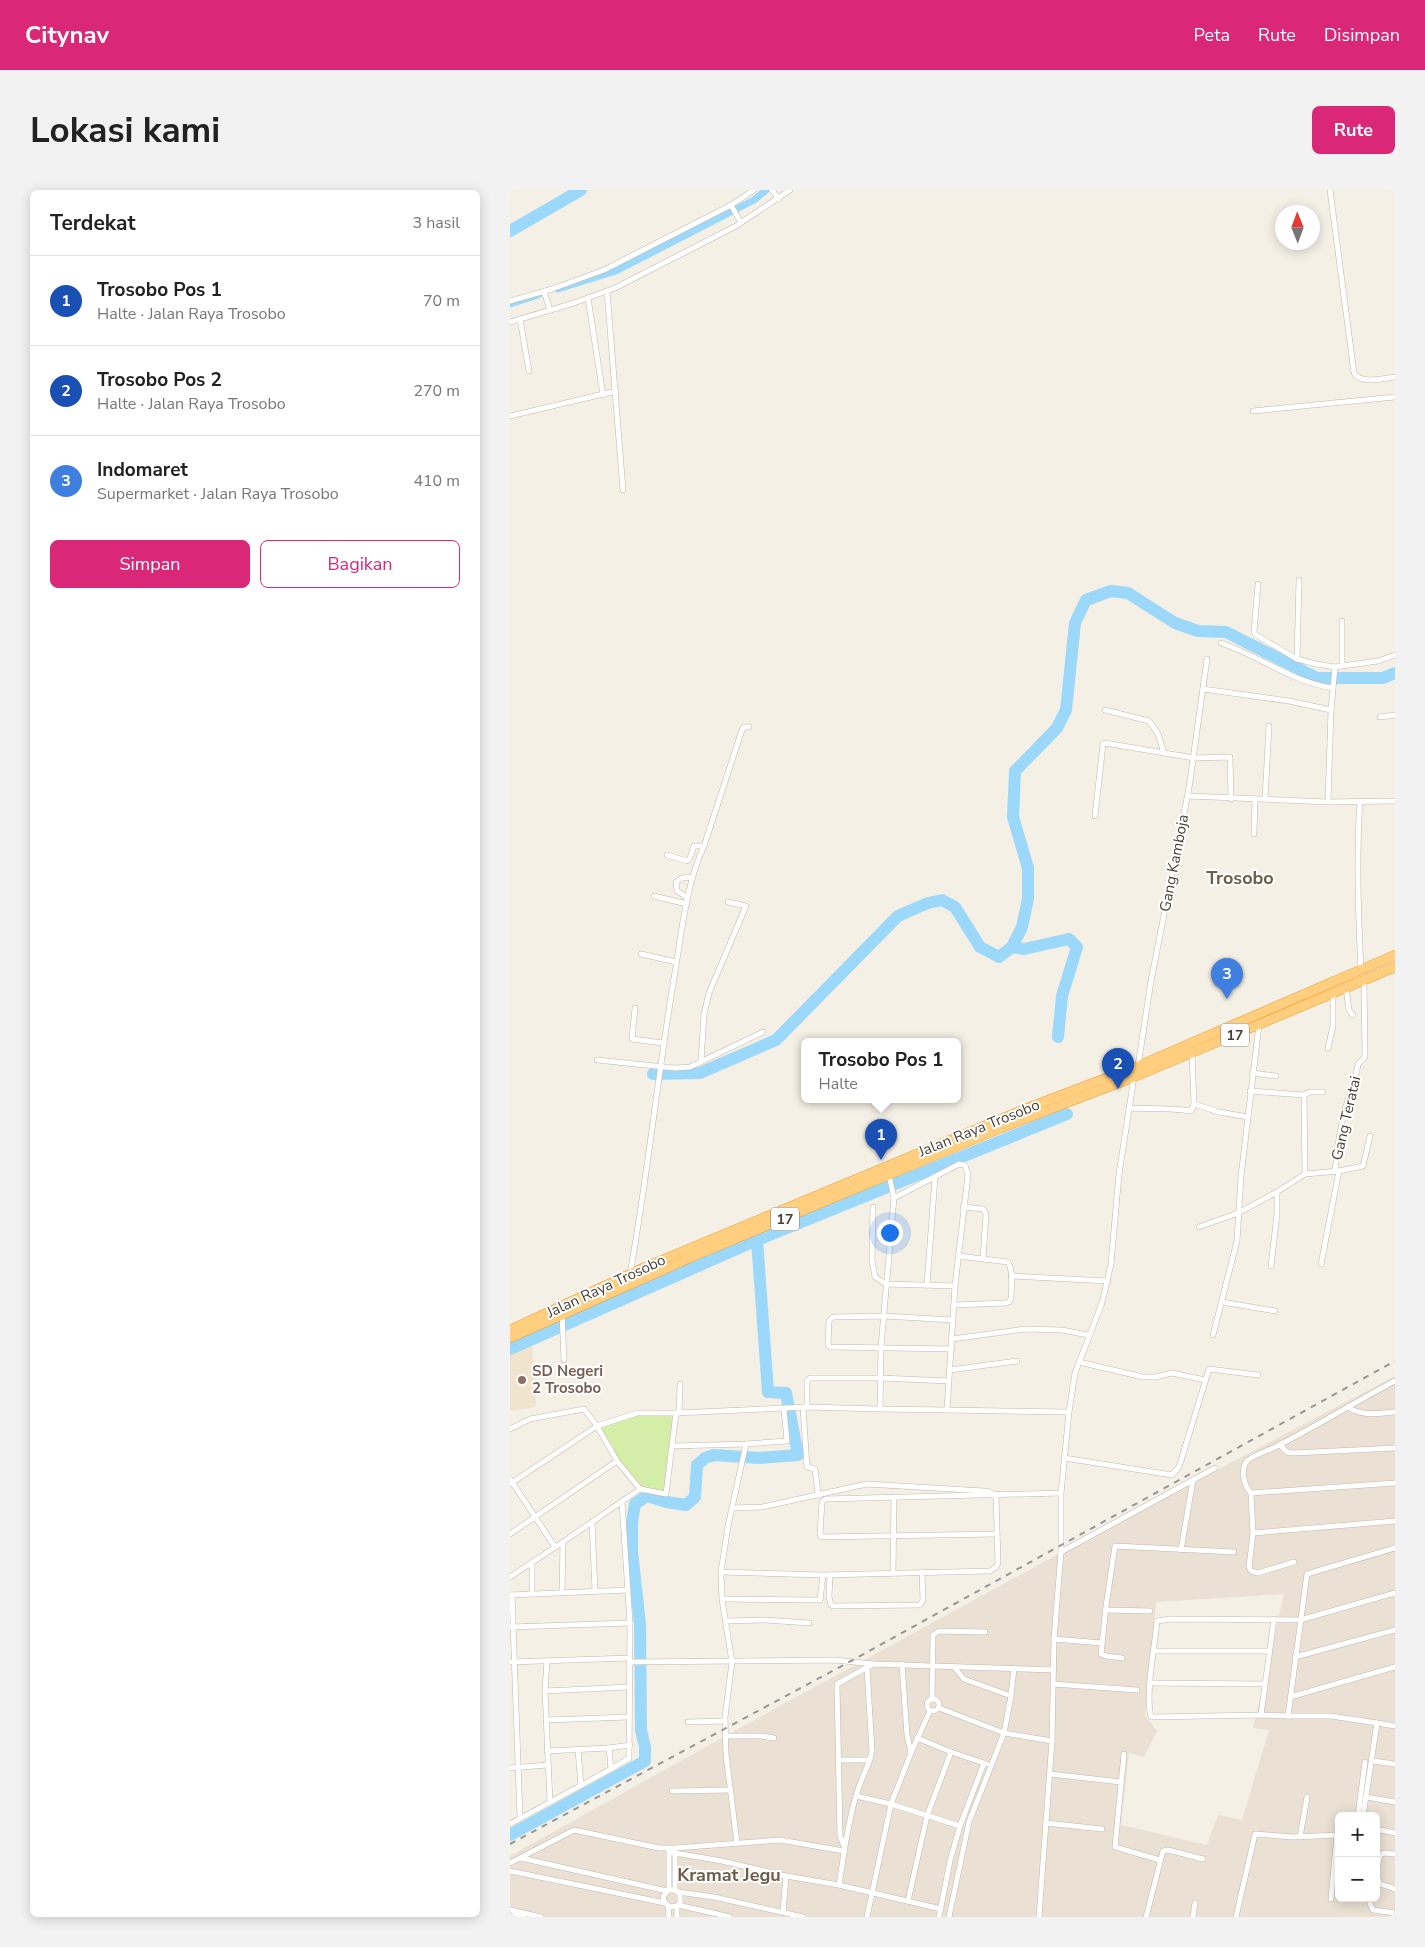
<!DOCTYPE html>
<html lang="id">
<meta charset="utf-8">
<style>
:root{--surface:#fff;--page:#f2f2f2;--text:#222;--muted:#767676;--line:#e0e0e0;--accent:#db2777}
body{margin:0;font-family:"Nunito Sans",sans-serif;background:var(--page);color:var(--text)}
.controls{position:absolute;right:15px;bottom:15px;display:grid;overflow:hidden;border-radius:8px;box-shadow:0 2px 12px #0003}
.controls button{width:45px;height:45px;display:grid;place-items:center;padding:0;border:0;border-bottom:1px solid var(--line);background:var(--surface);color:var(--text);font:25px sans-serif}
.compass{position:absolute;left:765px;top:15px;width:45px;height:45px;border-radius:50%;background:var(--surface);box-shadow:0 2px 12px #0003;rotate:359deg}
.you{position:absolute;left:379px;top:1042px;width:18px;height:18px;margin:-12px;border:4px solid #fff;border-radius:50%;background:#1a73e8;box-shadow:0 0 0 8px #1a73e833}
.badge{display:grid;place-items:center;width:32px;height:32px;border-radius:50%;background:var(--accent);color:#fff;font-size:16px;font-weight:700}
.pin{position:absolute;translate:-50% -41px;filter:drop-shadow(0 1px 2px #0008)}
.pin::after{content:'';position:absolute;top:26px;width:18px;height:15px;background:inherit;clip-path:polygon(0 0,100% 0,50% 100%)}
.popup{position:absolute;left:291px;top:848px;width:160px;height:65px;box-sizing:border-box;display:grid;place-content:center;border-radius:8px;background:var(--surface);filter:drop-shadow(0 1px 4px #0005);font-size:16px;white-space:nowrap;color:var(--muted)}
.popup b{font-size:19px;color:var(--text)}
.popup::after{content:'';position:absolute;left:50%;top:100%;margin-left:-10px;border:10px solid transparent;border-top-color:var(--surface)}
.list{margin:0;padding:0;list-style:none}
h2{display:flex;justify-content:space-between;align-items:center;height:65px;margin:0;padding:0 20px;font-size:21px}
h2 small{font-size:16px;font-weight:400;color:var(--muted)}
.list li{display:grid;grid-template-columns:32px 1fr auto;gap:15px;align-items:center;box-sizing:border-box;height:90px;padding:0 20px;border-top:1px solid var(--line)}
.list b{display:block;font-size:19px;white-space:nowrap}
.list p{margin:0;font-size:16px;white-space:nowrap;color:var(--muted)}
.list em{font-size:16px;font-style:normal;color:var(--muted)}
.actions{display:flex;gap:10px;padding:15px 20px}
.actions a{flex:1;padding:11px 0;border:1px solid var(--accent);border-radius:8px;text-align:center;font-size:18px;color:var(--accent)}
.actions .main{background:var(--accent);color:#fff}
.map{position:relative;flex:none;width:885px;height:1727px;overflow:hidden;border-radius:8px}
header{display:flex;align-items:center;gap:30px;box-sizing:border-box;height:70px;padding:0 25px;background:var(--accent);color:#fff}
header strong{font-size:24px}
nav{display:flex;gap:28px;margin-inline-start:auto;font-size:18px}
.intro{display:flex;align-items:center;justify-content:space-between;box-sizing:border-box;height:120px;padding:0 30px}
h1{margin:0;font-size:35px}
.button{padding:12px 22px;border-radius:8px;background:var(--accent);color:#fff;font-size:18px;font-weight:700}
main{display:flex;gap:30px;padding:0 30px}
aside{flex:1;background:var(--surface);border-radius:8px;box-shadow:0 2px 12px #0003}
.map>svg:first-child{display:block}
.residential{fill:#eae1d4;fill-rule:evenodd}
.education{fill:#f0e4ce}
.green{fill:#d4eeaa}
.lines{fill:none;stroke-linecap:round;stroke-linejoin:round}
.canal{stroke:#9cd8f9;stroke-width:7}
.river{stroke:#9cd8f9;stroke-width:12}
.minor-casing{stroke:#c2b7a8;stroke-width:6}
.trunk-casing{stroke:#ef9926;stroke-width:10}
.minor{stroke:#fff;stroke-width:5}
.trunk{stroke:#ffce7e;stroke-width:9}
.rail{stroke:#979797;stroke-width:2;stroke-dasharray:6 6;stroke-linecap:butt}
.education-dot{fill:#8d6e63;stroke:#fff;stroke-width:2}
.labels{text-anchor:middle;stroke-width:4;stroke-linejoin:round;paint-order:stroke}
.shield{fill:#fff;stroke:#807971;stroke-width:1}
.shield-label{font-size:14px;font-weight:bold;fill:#494034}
.street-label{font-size:15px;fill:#494034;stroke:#fff}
.education-label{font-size:15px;font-weight:bold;fill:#785e54;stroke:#fff;text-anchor:start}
.quarter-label{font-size:18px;font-weight:bold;fill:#6d5d4a;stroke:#fff}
</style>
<header>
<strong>Citynav</strong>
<nav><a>Peta</a><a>Rute</a><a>Disimpan</a></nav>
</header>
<div class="intro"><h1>Lokasi kami</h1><a class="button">Rute</a></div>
<main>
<aside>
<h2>Terdekat<small>3 hasil</small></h2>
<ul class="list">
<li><span class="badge" style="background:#1a4fb4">1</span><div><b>Trosobo Pos 1</b><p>Halte · Jalan Raya Trosobo</p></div><em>70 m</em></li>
<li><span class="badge" style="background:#1a4fb4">2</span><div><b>Trosobo Pos 2</b><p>Halte · Jalan Raya Trosobo</p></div><em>270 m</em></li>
<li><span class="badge" style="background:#3f7fe0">3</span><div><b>Indomaret</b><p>Supermarket · Jalan Raya Trosobo</p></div><em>410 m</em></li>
</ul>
<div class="actions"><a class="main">Simpan</a><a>Bagikan</a></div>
</aside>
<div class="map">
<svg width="885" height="1727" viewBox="0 0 885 1727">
<rect width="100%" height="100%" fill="#f5f0e6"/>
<!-- residential -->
<path class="residential" d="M 885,1186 L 885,1727 L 0,1727 L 0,1666 L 237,1534 L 565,1355 ZM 774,1404 L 743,1538 L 759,1540 L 732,1630 L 708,1625 L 697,1655 L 611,1635 L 619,1563 L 634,1567 L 647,1541 L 635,1526 L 646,1412 ZM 829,1626 L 866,1626 L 866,1708 L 829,1708 Z"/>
<!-- education -->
<path class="education" d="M 22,1154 L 26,1217 L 0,1221 L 0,1164 Z"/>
<!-- green -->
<path class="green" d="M 135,1222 L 164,1224 L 155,1304 L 130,1298 L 109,1269 L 89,1237 Z"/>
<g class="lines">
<!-- canal -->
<g class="canal">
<path d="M 48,99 L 106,81 L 244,10 L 256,0"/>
<path d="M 0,114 L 28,105"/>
</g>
<!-- river -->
<g class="river">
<path d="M 0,41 L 71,0"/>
<path d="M 502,757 L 514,759 L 559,749 L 567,757 L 552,806 L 548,847"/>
<path d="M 143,884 L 190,883 L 266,850 L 388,726 L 418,713 L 432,710 L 445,717 L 470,757 L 489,767 L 502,757 L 512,737 L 518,709 L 518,678 L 503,627 L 505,581 L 547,538 L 556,520 L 565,433 L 576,410 L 601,401 L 618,403 L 665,433 L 688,441 L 716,442 L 807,488 L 873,488 L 885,483"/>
<path d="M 0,1159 L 247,1050 L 557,924"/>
<path d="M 0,1645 L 135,1571 L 135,1557 L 131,1540 L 130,1435 L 122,1361 L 122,1332 L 125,1314 L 137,1306 L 157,1312 L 176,1315 L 185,1307 L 187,1275 L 195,1268 L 204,1265 L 249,1268 L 288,1265 L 276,1203 L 258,1202 L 247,1050"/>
</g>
<!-- minor casing -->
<g class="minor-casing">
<g id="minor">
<path d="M 262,0 L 269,9"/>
<path d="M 820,0 L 844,183 C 851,195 873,188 885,187"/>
<path d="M 221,15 L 231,33"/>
<path d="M 34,101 L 40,120"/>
<path d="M 97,101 L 113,300"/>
<path d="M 78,108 L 93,205"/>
<path d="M 0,111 L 42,99 L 94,80 L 221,15 L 244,0"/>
<path d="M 10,129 L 19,181"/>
<path d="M 0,132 L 64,113 L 105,98 L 226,36 L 280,0"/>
<path d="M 743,221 L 885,207"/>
<path d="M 0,226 L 106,201"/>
<path d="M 748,394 L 744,442 L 746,445 L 787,469 L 806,474 L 825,477 L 868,471 L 885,465"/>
<path d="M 832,431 L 832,475"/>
<path d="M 711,453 C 750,466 781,492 823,498"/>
<path d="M 787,469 L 789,390"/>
<path d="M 693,499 L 779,511 L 821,520"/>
<path d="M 595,520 L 639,531 L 648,544 L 654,563"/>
<path d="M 870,527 L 885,525"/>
<path d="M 678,606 L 818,612 L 885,611"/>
<path d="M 755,609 L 759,536"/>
<path d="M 850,611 C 846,667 848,723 851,779"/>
<path d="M 818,612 L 821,520 L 825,477"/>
<path d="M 585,626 L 593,554 L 595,553 L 684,568 L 720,567 L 721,609"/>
<path d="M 744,644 L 745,609"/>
<path d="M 157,665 L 177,671 L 180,668 L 184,656 L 194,656"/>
<path d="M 144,706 L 177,714"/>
<path d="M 178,708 L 167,701 L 166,692 L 172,688 L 183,687"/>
<path d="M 131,764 L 166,772"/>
<path d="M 836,798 L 839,820 L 843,825"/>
<path d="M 125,818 L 122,849 L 153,853"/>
<path d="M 818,858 L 823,836 L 823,804"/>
<path d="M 682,863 L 684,914 L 709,922 L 738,927"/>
<path d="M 87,870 L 164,878 L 180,877 L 253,842"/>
<path d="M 191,872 L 194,824 L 199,803 L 236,716 L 218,712"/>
<path d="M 628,876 L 641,791 L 679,598 L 697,469"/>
<path d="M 742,883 L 766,886"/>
<path d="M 740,901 L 794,905 L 795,984 L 829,981 L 811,1074"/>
<path d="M 794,905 L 800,902 L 813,902"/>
<path d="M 619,918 C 640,919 660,918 681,921 L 684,914"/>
<path d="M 825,981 C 827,960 830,939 835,919 C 840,904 846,890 848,874 L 855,867 L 854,790"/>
<path d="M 829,981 L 853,976 L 860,946"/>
<path d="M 363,1017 L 362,1070 L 365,1087 L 376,1094 L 445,1096"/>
<path d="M 453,1017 L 473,1019 L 476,1024 L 473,1068"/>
<path d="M 689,1037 L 728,1023 L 767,1002 L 795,984"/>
<path d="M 761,1076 L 767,1024 L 767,1002"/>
<path d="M 120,1084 C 138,984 148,882 165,782 C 172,740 176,695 194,656 L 232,540 L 234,537 L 239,537"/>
<path d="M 501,1086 L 598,1091"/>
<path d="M 417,1095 L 425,987"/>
<path d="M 712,1112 L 765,1121"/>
<path d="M 444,1115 L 496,1113 L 499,1112 L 501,1109 C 501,1098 504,1082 498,1072 L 449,1066"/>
<path d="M 52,1123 L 54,1170"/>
<path d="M 703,1145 L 727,1051 L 731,986 L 749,835"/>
<path d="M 442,1149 L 515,1139 L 552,1140 L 578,1145"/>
<path d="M 442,1159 L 320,1157 L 318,1155 L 319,1131 L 323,1127 L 374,1126 L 443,1130"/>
<path d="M 569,1172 L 633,1187 L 645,1187 L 662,1183 L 695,1190"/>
<path d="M 440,1180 L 507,1171"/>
<path d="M 885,1191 C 847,1211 810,1234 771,1254 C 763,1259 743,1265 737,1271 C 730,1280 734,1296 741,1303 L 885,1293"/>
<path d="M 293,1217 L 297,1277 L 305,1279 L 308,1303"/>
<path d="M 297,1217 L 297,1191 L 300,1188 L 371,1188 L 439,1191"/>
<path d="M 838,1217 C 852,1227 869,1223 885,1222"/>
<path d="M 370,1219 L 437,1220 L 445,1096 L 458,985 L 455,975 L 449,974 L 384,1008"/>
<path d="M 437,1220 L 559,1222"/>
<path d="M 169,1223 L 170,1194"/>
<path d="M 0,1239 L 20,1229 L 74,1219 L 87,1236 L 107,1271 L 130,1299 L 156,1304 L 166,1223"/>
<path d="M 770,1255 L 777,1262 L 784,1263 L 885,1258"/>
<path d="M 163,1256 L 236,1254 L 277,1251 L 274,1219"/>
<path d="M 554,1268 L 662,1285 L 669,1277 L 699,1179 L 748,1185"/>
<path d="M 0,1289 L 45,1357"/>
<path d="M 0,1294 L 87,1236 L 127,1223 L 166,1223 L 297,1217 L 370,1219 L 371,1157 L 384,1008 L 379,985"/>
<path d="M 741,1303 L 743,1343 L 739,1377 L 741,1381 L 748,1383 L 784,1372"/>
<path d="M 223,1318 L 252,1317 L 357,1294 L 474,1301 L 480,1302 L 485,1306"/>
<path d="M 82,1332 L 85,1401"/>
<path d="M 743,1343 L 885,1331"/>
<path d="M 0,1344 L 107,1271"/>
<path d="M 487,1344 L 311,1347 L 310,1344 L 312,1312 L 316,1309 L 551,1303"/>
<path d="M 671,1360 L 683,1290"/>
<path d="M 551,1362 L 705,1278"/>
<path d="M 22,1373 L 22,1404"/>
<path d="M 211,1382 L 313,1385 L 480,1381 L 486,1377 L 488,1373 L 486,1306"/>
<path d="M 383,1383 L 384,1308"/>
<path d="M 320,1385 L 319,1407 L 321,1415 L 323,1416 L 410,1415 L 413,1410 L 412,1383"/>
<path d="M 0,1387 L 53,1352 L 130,1299"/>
<path d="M 52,1403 L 53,1352"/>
<path d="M 0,1405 L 118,1400"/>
<path d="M 2,1405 L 10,1628"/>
<path d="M 212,1409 L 310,1410 L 313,1385"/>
<path d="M 595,1420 L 640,1421"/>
<path d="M 217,1431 L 255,1430 L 299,1433"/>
<path d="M 0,1437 L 120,1433"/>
<path d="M 544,1449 L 592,1453"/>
<path d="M 645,1461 L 758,1461"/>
<path d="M 785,1467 L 885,1440"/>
<path d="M 612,1468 L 596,1466 L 591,1464 L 596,1416 L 605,1356 L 724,1362"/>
<path d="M 37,1471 L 35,1501 L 40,1612"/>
<path d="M 0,1472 L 120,1468"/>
<path d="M 120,1472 L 325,1470 L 363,1474"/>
<path d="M 444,1477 L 454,1489 L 501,1506"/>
<path d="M 640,1493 L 755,1494"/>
<path d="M 543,1494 L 627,1500"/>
<path d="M 35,1501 L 118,1497"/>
<path d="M 780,1507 L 885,1477"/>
<circle cx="423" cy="1515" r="6"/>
<path d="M 422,1509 L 423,1445 L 429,1441 L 475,1442"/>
<path d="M 429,1518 L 494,1543 L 542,1551"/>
<path d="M 751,1525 L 764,1429"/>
<path d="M 778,1526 L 751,1525 L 641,1527 C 635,1503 645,1457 647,1431 L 660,1429 L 790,1430 L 885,1403"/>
<path d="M 36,1530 L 119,1527"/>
<path d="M 178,1532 L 215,1531"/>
<path d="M 867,1533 L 821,1526 L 778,1526 L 797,1384 L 885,1358"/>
<path d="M 216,1546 L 251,1546 L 264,1548"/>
<path d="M 407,1548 L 441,1562 L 477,1574"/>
<path d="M 99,1558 L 101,1579"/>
<path d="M 68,1560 L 71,1596"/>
<path d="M 37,1561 L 99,1558 L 120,1555"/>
<path d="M 401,1563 L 420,1521"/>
<path d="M 614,1564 L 605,1657 L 650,1670"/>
<path d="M 328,1570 L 360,1570"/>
<path d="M 863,1571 L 885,1574"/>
<path d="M 0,1578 L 37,1575"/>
<path d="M 540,1584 L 611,1592"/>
<path d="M 162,1601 L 221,1600"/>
<path d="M 346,1606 L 381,1614 L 450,1636"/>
<path d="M 856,1607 L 885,1612"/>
<path d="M 848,1626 L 855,1572"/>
<path d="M 853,1626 L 867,1533 L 885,1536"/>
<path d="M 536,1633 L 592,1639"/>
<path d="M 0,1634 L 101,1579 L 119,1568 L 120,1433 L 112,1312"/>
<path d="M 866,1639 L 885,1643"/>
<path d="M 790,1647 L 797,1607"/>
<path d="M 227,1653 L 216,1564 L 215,1527 L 222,1472 L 212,1409 L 211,1382 L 218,1336 L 236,1254"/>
<path d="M 334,1656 L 330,1646 L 327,1494 L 363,1474 L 544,1480"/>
<path d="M 159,1660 L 159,1700"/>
<path d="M 165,1661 L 165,1700"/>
<path d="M 159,1662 L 212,1671 L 276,1686 L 329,1695 L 431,1719"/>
<path d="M 885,1664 L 874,1663 L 870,1665 L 866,1682 L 870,1694 L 885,1699"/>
<path d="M 11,1668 L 157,1701"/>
<path d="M 0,1673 L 64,1640 L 149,1658 L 165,1658 L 270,1650 L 334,1661"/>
<path d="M 0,1681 L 155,1713 L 160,1717 L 167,1716 L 170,1713 L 170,1704 L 165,1700 L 158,1700 L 153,1707 L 155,1713"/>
<path d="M 329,1695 C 334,1665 337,1635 346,1606 C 350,1590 359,1577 362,1561 L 357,1478"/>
<path d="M 168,1702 L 204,1707 L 293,1727"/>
<path d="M 861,1708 L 860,1714 L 863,1720 L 885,1723"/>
<path d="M 821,1709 L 827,1645"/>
<path d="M 398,1711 L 417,1626 L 441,1562"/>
<path d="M 168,1715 L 220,1727"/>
<path d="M 158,1716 L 159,1727"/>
<path d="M 167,1716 L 167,1727"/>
<path d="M 0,1720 L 31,1727"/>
<path d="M 273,1722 L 276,1686"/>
<path d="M 0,1726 L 14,1725"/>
<path d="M 357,1727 L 381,1614 L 401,1563 L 397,1545 L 392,1474"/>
<path d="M 429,1727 L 440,1671 L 450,1636 L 474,1573"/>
<path d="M 439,1727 L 459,1632 L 494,1543 L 501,1506 L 504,1478"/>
<path d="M 529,1727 L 542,1551 L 544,1449 L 551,1362 L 551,1303 L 559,1222 L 565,1183 L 592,1113 L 601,1074 L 609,984 L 624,887"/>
<path d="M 636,1727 L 653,1661 L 658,1660 L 693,1669"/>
<path d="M 683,1727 L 685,1713"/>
<path d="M 726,1727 L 745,1644 L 783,1647 L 829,1645"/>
</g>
</g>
<!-- trunk casing -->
<g class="trunk-casing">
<g id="trunk">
<path d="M 0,1140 L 133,1078 L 515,919 L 628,876 L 885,765"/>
<path d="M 0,1148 L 184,1066 L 491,938 L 624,887 L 885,777"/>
</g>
</g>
<!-- minor -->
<use href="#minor" class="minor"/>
<!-- trunk -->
<use href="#trunk" class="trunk"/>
<!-- rail -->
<path class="rail" d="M 0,1654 L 341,1471 L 885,1171"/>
</g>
<!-- markers -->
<circle class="education-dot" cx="12" cy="1190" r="5"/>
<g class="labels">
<!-- shield labels -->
<g class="shield">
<rect x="711" y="833.5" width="28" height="23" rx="4"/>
<rect x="261" y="1017.5" width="28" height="23" rx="4"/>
</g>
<g class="shield-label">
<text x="725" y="850">17</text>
<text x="275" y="1034">17</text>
</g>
<!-- street labels -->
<g class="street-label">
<text transform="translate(664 673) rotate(-79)" y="5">Gang Kamboja</text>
<text transform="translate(836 928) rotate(-77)" y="5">Gang Teratai</text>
<text transform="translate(469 938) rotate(-22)" y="5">Jalan Raya Trosobo</text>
<text transform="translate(96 1096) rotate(-25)" y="5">Jalan Raya Trosobo</text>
</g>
<!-- education labels -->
<g class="education-label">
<text x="22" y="1186">SD Negeri<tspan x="22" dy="17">2 Trosobo</tspan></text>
</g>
<!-- quarter labels -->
<g class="quarter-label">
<text x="730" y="694">Trosobo</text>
<text x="219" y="1691">Kramat Jegu</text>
</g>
</g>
</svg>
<div class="controls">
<button>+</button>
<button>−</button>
</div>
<svg class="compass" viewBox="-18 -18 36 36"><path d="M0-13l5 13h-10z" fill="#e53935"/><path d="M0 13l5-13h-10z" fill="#767676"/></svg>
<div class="you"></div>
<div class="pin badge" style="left:371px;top:970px;background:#1a4fb4">1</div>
<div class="popup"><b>Trosobo Pos 1</b>Halte</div>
<div class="pin badge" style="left:608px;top:899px;background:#1a4fb4">2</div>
<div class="pin badge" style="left:717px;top:809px;background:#3f7fe0">3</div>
</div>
</main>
